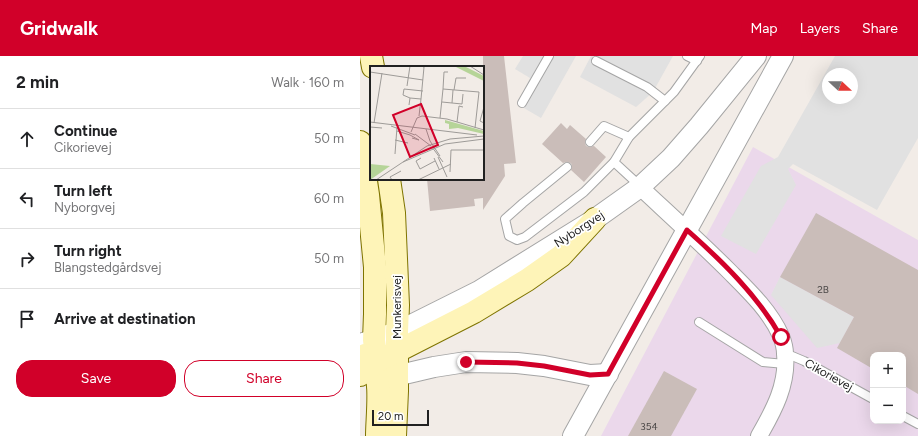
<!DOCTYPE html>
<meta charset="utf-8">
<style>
:root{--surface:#fff;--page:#f6f6f6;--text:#202124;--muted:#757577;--line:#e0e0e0;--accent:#d10029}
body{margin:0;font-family:Figtree,sans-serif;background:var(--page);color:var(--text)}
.controls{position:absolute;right:12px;bottom:12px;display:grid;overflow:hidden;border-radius:8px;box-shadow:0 4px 16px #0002}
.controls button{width:36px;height:36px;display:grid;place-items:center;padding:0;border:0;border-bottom:1px solid var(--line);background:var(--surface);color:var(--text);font:20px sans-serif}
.compass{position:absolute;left:462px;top:12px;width:36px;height:36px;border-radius:50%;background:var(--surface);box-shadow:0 4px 16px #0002;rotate:112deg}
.scale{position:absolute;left:12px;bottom:10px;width:57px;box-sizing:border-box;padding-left:4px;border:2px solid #212121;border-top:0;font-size:11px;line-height:14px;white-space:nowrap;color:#212121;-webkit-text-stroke:3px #fff;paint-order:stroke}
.stop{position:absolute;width:12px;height:12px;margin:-9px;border:3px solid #d10029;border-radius:50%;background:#fff}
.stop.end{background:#d10029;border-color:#fff;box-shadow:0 1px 4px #0008}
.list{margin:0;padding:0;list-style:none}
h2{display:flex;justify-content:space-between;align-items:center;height:52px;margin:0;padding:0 16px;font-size:17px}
h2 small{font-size:13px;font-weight:400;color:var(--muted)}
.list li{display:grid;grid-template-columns:26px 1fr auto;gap:12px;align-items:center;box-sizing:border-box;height:60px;padding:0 16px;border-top:1px solid var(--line)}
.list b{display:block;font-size:15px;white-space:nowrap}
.list p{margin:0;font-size:13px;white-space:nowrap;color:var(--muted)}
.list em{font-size:13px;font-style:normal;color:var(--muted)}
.actions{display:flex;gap:8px;padding:12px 16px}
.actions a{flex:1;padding:9px 0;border:1px solid var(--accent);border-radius:16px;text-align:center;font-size:14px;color:var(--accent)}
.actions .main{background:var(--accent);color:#fff}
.icon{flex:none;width:22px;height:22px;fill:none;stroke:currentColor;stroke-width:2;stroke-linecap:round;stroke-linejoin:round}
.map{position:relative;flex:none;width:558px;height:380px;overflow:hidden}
header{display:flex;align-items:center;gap:24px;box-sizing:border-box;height:56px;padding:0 20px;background:var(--accent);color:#fff}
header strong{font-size:19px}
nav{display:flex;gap:22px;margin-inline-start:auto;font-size:14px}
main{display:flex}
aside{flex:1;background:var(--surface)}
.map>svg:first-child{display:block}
.industrial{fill:#ebd8eb;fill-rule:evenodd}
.parking{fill:#e1e1e1;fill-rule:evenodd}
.building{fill:#cabdb9}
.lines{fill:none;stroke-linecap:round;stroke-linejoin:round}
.service-casing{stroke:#a5a5a5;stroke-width:10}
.minor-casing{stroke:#a5a5a5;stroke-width:18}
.tertiary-casing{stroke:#a5a5a5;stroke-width:22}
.secondary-casing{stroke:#7f7400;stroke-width:24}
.service{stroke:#fff;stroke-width:8}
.minor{stroke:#fff;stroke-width:16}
.tertiary{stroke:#fff;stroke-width:20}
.secondary{stroke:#fef4b8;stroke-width:22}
.route{stroke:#d10029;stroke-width:5}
.labels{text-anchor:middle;stroke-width:3.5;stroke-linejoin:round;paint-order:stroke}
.number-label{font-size:10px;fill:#4b4847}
.street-label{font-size:12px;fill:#212121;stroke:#fff}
.inset-road{fill:none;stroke:#9e9b98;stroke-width:1}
.view{fill:#d10029;fill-opacity:0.15;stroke:#d10029;stroke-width:2}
.inset-edge{fill:none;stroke:#212121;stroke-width:2}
</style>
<header>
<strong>Gridwalk</strong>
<nav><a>Map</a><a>Layers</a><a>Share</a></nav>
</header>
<main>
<aside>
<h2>2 min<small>Walk · 160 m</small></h2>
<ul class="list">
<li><svg class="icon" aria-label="ahead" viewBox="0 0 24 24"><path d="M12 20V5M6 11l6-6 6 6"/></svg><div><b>Continue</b><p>Cikorievej</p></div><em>50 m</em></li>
<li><svg class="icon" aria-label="left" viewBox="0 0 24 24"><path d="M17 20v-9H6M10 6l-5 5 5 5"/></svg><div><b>Turn left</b><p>Nyborgvej</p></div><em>60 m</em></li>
<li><svg class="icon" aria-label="right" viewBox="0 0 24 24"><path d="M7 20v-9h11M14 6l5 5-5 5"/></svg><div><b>Turn right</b><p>Blangstedgårdsvej</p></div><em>50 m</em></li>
<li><svg class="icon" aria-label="arrive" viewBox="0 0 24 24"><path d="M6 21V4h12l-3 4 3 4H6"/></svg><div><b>Arrive at destination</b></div></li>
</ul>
<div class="actions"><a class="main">Save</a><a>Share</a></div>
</aside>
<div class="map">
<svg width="558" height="380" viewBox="0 0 558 380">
<rect width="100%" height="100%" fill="#f2ece7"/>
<!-- industrial -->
<path class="industrial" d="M 393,91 L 558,184 L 558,380 L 241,380 ZM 513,299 L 543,299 L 543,365 L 513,365 Z"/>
<!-- parking -->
<g class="parking">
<path d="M 163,0 L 216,0 L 181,62 L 157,48 L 170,22 L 155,13 Z"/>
<path d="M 231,0 L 313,0 L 293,36 L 276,51 L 220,21 Z"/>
<path d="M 475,0 L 558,0 L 558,82 L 517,154 L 433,108 L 428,113 L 436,129 L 396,198 L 361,180 L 401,110 L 418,101 ZM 468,18 L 492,18 L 492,42 L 468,42 Z"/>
<path d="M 420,221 L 494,261 L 480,287 L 457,292 L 411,239 Z"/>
</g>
<!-- building -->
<g class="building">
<path d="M 123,0 L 144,0 L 156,107 L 144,108 L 145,120 L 123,154 L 123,142 L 114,143 L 115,150 L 70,155 L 67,123 L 123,123 Z"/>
<path d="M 201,67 L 207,73 L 210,69 L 226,83 L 225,87 L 226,90 L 229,91 L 234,90 L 246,101 L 224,126 L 211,114 L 212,110 L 211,107 L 206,106 L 203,107 L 182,88 Z"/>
<path d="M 456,157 L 558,214 L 558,338 L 543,329 L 543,299 L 513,299 L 513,313 L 477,292 L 494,261 L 420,221 Z"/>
<path d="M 304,315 L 337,333 L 311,380 L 268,380 Z"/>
</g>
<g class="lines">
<!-- service casing -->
<g class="service-casing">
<g id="service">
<path d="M 327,0 L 337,5"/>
<path d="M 236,5 L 287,31 L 305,45"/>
<path d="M 162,47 L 189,0"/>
<path d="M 230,86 L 244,70 L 269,81"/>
<path d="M 207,111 L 163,147 L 145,163 L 149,180 L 157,184 L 165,181 L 224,136 L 254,106"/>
<path d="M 280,130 L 254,106 L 269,81 L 314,36 L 340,0"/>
<path d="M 339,266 L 403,306 L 425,308"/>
<path d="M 425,297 L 444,305 L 513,343"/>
<path d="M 543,360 L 558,368"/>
</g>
</g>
<!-- minor casing -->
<g class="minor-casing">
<path id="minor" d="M 280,131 C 310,159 341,187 370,216 C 389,235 410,255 421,280 C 423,285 425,292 425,298 C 428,328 414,354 399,380"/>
</g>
<!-- tertiary casing -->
<g class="tertiary-casing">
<g id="tertiary">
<path d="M 0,288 L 37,276 L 119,235 L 235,163 L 280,131 L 311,102 L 339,70 L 396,0"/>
<path d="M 23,323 L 74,311 L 106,306 L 157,307 L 184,310 L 230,319 L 248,318"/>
<path d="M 213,380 L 423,0"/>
</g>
</g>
<!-- secondary casing -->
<g class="secondary-casing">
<g id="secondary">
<path d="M 11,0 L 13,11"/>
<path d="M 0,86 L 8,139 L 15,211 L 15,258 L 14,284 L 16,300 L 18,305 L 27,314"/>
<path d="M 29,123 L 34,157 L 38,249 L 37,276 L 37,335 L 35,380"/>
<path d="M 5,299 C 8,302 11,305 13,308 C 22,325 17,361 17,380"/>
<path d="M 0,319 L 18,305 L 114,256 L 167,224 L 201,200 L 235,163"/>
</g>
</g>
<!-- service -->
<use href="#service" class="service"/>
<!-- minor -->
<use href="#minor" class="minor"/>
<!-- tertiary -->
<use href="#tertiary" class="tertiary"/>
<!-- secondary -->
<use href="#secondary" class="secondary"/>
</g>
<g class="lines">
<!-- route -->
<path class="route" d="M 106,306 L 157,307 L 184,310 L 230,319 L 248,318 L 327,174 C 362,205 398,240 421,281"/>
</g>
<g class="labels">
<!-- number labels -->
<g class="number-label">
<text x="463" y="237">2B</text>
<text x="289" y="374">354</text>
</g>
<!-- street labels -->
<g class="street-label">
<text transform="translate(219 173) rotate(-33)" y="4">Nyborgvej</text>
<text transform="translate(37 251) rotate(-90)" y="4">Munkerisvej</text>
<text transform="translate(469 319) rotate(29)" y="4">Cikorievej</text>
</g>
</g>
<!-- overview -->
<g transform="translate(10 10)">
<rect width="114" height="114" fill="#f2ece7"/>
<path d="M 84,0 L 94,0 L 114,10 L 114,15 ZM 75,54 L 114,65 L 114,68 L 88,62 L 79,63 L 79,58 L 75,57 ZM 0,98 L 20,100 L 0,114 Z" fill="#b6d498"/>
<path class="inset-road" d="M 100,0 L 114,9M 0,6 L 53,14M 37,20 L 40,0M 73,23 L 74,6 L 78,6M 84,24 L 86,12 L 96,12M 40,32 L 33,29 L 34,23 L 53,25M 51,33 L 54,1 L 51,0M 72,36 L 92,38 L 93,28M 82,37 L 83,24M 39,39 L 40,32 L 51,33 L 49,50M 114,41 L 110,55 L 114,57M 70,52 L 73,23 L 109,26 L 105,62M 0,56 L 107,69M 87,56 L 89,40 L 93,41M 4,57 L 12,7M 21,60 L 45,69M 0,61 L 12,62M 56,63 L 60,75 L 70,90M 27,65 L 40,69M 41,66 L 47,52 L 52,50 L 77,53 L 114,64M 45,68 L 61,80M 40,69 L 49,74 L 42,72M 25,74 L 38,77M 62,81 L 73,96M 25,88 L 27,61M 68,91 L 77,111M 51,92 L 46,95 L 50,103 L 65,95M 64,92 L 69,103M 33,96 L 75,78 L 114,73M 80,106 L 81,84 L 114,84M 6,114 L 57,80 L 80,73 L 114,70M 22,114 L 20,111 L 31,105M 48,114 L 81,98"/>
<path class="view" d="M 51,38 L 68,79 L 40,91 L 23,49 Z"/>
<rect width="114" height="114" class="inset-edge"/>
</g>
</svg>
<div class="controls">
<button>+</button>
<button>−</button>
</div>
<svg class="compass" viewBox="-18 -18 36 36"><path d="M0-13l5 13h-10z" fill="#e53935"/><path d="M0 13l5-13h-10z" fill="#757577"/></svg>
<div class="scale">20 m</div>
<div class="stop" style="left:421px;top:281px"></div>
<div class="stop end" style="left:106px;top:306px"></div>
</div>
</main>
